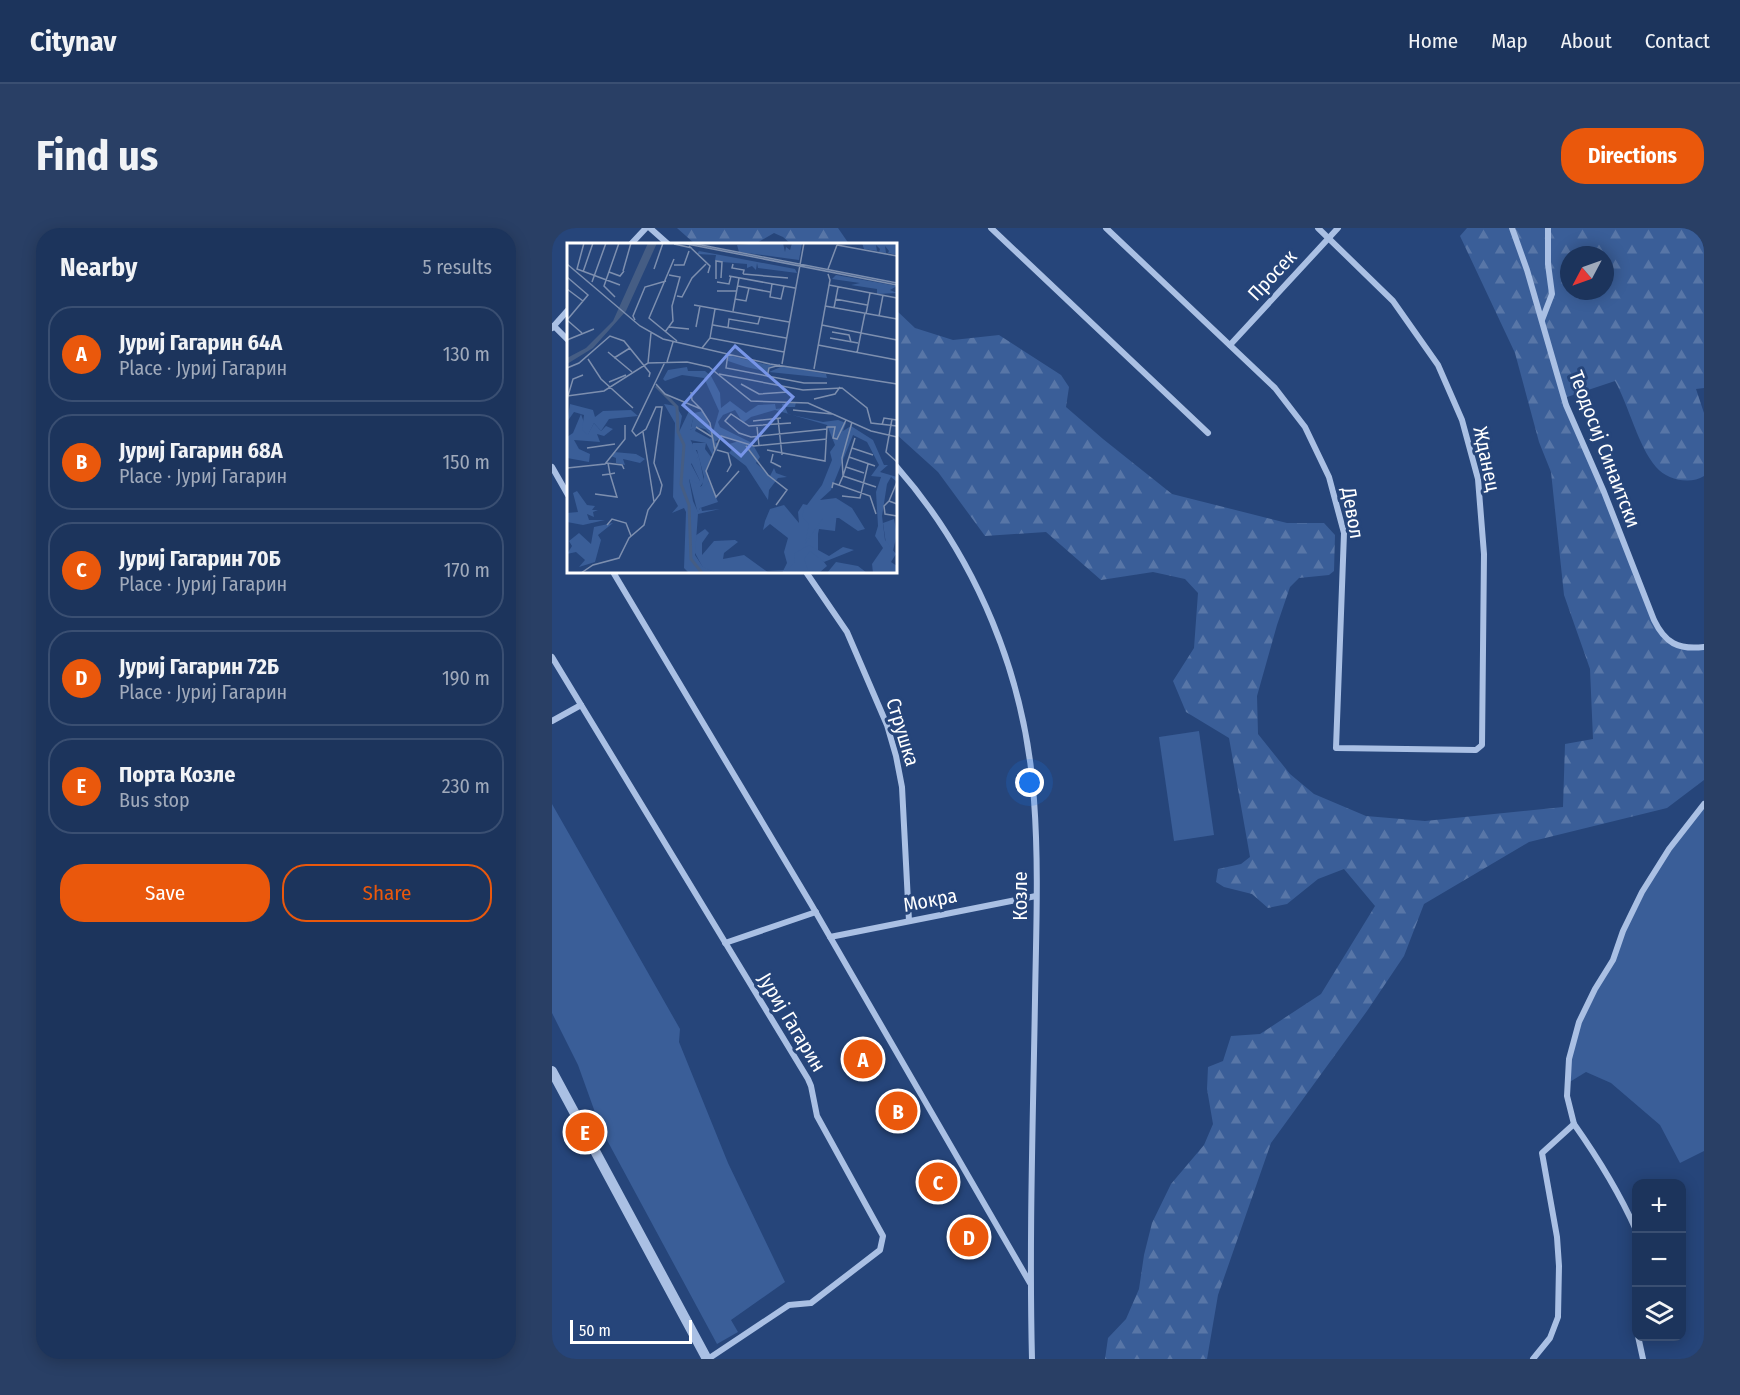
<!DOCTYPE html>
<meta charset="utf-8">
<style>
:root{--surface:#1c345c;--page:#293f65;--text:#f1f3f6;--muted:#a0aabb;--line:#3a4f72;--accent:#ea580c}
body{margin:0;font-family:"Fira Sans Condensed",sans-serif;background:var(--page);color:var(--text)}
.controls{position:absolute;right:18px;bottom:18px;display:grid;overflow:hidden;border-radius:12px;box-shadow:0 3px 15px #0003}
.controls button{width:54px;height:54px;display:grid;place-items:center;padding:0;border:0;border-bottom:2px solid var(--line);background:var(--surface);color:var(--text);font:30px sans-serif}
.compass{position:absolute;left:1008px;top:18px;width:54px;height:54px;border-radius:50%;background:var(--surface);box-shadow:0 3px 15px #0003;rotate:229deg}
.scale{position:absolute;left:18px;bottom:15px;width:122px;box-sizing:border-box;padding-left:6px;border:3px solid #fff;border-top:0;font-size:16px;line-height:21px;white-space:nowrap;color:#fff;-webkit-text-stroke:4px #26457a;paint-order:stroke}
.you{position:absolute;left:478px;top:555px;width:21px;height:21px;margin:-15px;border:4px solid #fff;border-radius:50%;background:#1a73e8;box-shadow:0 0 0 9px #1a73e833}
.badge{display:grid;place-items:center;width:39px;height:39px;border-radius:50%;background:var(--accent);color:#fff;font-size:20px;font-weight:700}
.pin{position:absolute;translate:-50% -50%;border:3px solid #fff;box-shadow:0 2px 6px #0006}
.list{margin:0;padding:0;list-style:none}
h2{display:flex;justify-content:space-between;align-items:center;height:78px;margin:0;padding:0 24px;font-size:26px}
h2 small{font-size:20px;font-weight:400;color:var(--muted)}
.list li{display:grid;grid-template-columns:39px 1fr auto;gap:18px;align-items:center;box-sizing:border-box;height:96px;margin:0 12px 12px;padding:0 12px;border:2px solid var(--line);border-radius:24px}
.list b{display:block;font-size:22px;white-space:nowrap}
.list p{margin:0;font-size:20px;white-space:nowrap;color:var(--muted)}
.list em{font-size:20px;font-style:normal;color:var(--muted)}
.actions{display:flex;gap:12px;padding:18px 24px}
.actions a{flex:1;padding:14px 0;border:2px solid var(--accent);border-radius:24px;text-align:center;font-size:21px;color:var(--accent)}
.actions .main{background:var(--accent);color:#fff}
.icon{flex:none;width:33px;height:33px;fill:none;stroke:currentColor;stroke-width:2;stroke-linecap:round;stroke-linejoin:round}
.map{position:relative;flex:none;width:1152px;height:1131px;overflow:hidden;border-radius:24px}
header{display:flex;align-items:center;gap:36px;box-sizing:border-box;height:84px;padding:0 30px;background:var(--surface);border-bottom:2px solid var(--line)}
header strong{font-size:28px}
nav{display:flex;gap:33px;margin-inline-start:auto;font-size:21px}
.intro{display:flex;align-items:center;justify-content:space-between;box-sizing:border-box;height:144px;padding:0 36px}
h1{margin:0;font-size:42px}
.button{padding:15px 27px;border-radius:24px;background:var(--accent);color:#fff;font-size:21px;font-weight:700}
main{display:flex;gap:36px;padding:0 36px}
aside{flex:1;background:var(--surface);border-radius:24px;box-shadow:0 3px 15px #0003}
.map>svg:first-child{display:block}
.green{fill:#3a5e98}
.forest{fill:url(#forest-firs);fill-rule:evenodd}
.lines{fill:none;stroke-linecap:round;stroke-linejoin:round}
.minor{stroke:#aac0e4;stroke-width:6}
.tertiary{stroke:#aac0e4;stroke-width:10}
.labels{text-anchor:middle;stroke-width:6;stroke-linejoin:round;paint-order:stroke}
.street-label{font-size:20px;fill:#fff;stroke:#26457a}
.inset-river{fill:none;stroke:#455d84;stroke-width:3}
.inset-road{fill:none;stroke:#7d8faf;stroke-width:1.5}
.view{fill:#7795e8;fill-opacity:0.15;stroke:#7795e8;stroke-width:3}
.inset-edge{fill:none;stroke:#fff;stroke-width:3}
</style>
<header>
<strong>Citynav</strong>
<nav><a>Home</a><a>Map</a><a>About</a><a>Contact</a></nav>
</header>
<div class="intro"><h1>Find us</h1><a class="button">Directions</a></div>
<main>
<aside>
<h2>Nearby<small>5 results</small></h2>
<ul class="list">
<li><span class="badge">A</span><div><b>Јуриј Гагарин 64А</b><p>Place · Јуриј Гагарин</p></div><em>130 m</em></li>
<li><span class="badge">B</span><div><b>Јуриј Гагарин 68А</b><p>Place · Јуриј Гагарин</p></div><em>150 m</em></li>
<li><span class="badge">C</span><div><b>Јуриј Гагарин 70Б</b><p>Place · Јуриј Гагарин</p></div><em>170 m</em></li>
<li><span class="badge">D</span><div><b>Јуриј Гагарин 72Б</b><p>Place · Јуриј Гагарин</p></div><em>190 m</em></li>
<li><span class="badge">E</span><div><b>Порта Козле</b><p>Bus stop</p></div><em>230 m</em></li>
</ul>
<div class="actions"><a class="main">Save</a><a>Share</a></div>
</aside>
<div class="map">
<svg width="1152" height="1131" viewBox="0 0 1152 1131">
<defs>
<pattern id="forest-firs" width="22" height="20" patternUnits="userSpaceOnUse" patternTransform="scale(1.5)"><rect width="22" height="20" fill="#3a5e98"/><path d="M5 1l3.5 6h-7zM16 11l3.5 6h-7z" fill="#5876a7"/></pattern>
</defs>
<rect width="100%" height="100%" fill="#26457a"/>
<!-- green -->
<g class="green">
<path d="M 647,503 L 662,607 L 622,613 L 607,509 Z"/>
<path d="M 0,576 L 128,801 L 127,814 L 176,935 L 233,1054 L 179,1092 L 186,1104 L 165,1116 L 49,901 L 26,837 L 0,785 Z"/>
<path d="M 1152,576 L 1152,923 L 1128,935 L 1108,897 L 1059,855 L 1034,844 L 1016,855 L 1017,831 L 1027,794 L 1061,732 L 1090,664 Z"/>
</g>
<!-- forest -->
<g class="forest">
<path d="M 125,0 L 286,0 L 297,16 L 239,16 L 231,9 L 222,5 L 203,16 L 143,16 Z"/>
<path d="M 915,0 L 1152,0 L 1152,160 L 1144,161 L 1152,185 L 1152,248 C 1138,257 1115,252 1104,239 C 1086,218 1077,178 1063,153 L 1012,170 L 1108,405 L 1127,418 L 1152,419 L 1152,552 L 1115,580 L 977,614 L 872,676 L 852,728 L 815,783 L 719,915 L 666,1067 L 655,1131 L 553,1131 L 556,1110 L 574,1091 L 587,1061 L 592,1027 L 600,995 L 619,956 L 652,917 L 661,896 L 655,861 L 656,839 L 671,833 L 679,808 L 708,806 L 769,766 L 823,678 L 792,641 L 766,651 L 735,676 L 716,680 L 700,666 L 672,659 L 664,654 L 666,641 L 689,636 L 698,629 L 677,510 L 634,484 L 621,453 L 642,420 L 646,365 L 633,351 L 601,344 L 549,352 L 494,304 L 433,308 L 386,244 L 344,206 L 344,82 L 363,100 L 401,112 L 447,107 L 509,147 L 517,159 L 514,179 L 551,211 L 620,266 L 735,295 L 772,295 L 783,307 L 782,343 L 777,347 L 747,350 L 738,359 L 725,397 L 705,468 L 706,506 L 738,546 L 762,566 L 814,588 L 873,593 L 1011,579 L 1013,516 L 1041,511 L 1038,441 L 1012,367 L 999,244 L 987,214 L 963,125 L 908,8 ZM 1017,27 L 1053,27 L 1053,63 L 1017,63 Z"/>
</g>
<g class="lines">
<!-- minor -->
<g class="minor">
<path d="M 98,0 L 116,16"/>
<path d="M 439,0 L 656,205"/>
<path d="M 554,0 L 723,160 L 753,199 L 777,249 L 792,305 L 784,520 L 924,522 L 930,517 L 932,326 L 926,251 L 910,192 L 886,137 L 841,73 L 766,0"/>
<path d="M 960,0 L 975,42 L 1014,177 L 1052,264 L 1102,392 C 1113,415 1126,422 1152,419"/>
<path d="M 79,16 L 94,0"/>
<path d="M 990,92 L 1000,66 L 996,36 L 996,0"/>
<path d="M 2,98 L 16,112"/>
<path d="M 0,100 L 16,82"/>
<path d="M 678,117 L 786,0"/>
<path d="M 344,238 C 425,330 474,450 482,572 C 487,639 484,706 483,772 C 481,892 477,1012 480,1131"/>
<path d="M 0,239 L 16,267"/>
<path d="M 61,344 L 259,676 L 478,1055"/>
<path d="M 254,344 L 295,404 L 335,497 L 344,528 L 350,559 L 357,693"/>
<path d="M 0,429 L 256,851 L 259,858 L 265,888 L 331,1008 L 328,1022 L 259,1075 L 237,1077 L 156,1131"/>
<path d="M 0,493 L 29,477"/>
<path d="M 278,709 L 484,668"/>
<path d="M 173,715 L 264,684"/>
<path d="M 1022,896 L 1015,868 L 1017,831 L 1027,794 L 1043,761 L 1061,732 L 1071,703 L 1090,664 L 1117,621 L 1152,576"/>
<path d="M 1086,1108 L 1091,1131"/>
<path d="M 981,1131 L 998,1110 L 1006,1089 L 1007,1038 L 1005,1009 L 990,925 L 1022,896 C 1046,930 1067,964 1084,1002"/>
</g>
<!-- tertiary -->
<path class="tertiary" d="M 0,843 L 155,1131"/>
</g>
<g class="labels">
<!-- street labels -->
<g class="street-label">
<text transform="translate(720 47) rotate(-47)" y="7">Просек</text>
<text transform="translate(1053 221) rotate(69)" y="7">Теодосиј Синаитски</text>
<text transform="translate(935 231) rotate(78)" y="7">Жданец</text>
<text transform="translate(801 285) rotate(80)" y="7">Девол</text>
<text transform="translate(351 504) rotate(73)" y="7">Струшка</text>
<text transform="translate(468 668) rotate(-90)" y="7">Козле</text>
<text transform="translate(378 672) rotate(-11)" y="7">Мокра</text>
<text transform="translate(240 794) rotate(59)" y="7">Јуриј Гагарин</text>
</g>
</g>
<!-- overview -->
<g transform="translate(15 15)">
<rect width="330" height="330" fill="#26457a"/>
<path d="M 193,0 L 216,0 L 218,9 L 219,4 L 223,7 L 225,0 L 235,0 L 232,17 L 172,9 L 170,2 ZM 295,0 L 330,0 L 330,12 L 321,10 L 322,8 L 318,3 L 319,10 L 312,9 L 313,6 L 309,2 L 310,8 L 297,6 ZM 132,8 L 228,26 L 230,30 L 191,25 L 190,20 L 189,27 L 185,23 L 180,25 L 180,21 L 155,19 L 148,17 L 149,12 L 130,11 ZM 269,32 L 330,43 L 323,47 L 330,50 L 310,51 L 310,46 L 284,42 L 293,40 L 265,36 ZM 161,112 L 197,121 L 209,123 L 202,124 L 201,129 L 179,124 L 161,118 ZM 216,123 L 259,131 L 260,135 L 202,129 ZM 136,168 L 145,188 L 130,184 L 128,188 L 143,196 L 148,191 L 146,213 L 139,200 L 123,197 L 123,187 L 128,184 L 124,185 L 127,170 ZM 14,171 L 21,191 L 27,180 L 34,188 L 39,183 L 46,186 L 37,193 L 30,191 L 33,199 L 7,197 L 12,206 L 23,211 L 22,219 L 0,215 L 0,194 L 6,190 ZM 47,209 L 69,211 L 78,216 L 73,220 L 56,216 L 58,222 L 49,220 L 49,215 L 44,213 ZM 132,213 L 137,238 L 133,244 L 142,238 L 151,259 L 133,265 L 131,271 L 122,235 L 133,238 L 124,219 ZM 10,248 L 20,262 L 28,263 L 25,267 L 31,267 L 26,269 L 27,274 L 20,271 L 22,277 L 38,277 L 16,282 L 0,279 L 0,270 L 11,269 L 6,250 ZM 236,261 L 270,269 L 268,288 L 252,286 L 251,291 L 251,311 L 260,323 L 252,330 L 215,330 L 220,320 L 217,309 L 221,295 L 203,281 L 196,287 L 198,278 L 203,266 L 217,262 L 232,280 L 231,269 ZM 327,276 L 330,291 L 326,308 L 319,301 L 316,280 ZM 46,280 L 31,292 L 34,297 L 28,319 L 12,324 L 18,317 L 9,309 L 0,311 L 5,303 L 2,298 L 12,290 L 24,301 L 27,284 ZM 138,286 L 142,290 L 135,300 L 135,312 L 147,298 L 168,297 L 171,299 L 157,310 L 156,316 L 177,312 L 202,330 L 150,330 L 136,325 L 127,308 L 128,293 Z" fill="#3a5e98"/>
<path d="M 120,124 L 121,128 L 138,128 L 144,133 L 153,150 L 154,165 L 163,158 L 179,170 L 191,162 L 208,161 L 209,166 L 216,165 L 215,161 L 229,159 L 228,164 L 218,164 L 221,171 L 256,179 L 271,177 L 279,180 L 276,188 L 284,183 L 306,197 L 317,222 L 321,222 L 313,229 L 330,234 L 330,239 L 324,234 L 320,241 L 315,273 L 318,297 L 329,311 L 324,319 L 330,323 L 330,330 L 306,330 L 305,321 L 316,305 L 308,293 L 311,283 L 309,249 L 314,234 L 304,233 L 312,222 L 300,199 L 286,192 L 264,247 L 253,257 L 269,255 L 285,265 L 298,286 L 291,288 L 272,275 L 256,275 L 238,301 L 242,281 L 235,274 L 237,266 L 255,242 L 265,217 L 263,209 L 268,202 L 260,182 L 208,167 L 184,174 L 176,180 L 168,167 L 156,172 L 151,179 L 153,184 L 185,200 L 193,214 L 189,220 L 203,233 L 207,225 L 209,230 L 220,234 L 211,235 L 202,247 L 201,257 L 179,223 L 162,210 L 166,205 L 162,201 L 172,198 L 156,193 L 148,199 L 152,201 L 149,209 L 144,192 L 138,186 L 146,189 L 152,168 L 137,135 L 115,132 L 98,138 L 96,136 L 101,127 ZM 3,161 L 26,167 L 28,174 L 36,168 L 64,167 L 71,173 L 42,176 L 34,188 L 27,180 L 21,192 L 15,187 L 17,172 L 7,169 L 0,179 ZM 97,161 L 109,163 L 115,173 L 112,189 L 122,168 L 127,172 L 124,184 L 129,184 L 123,187 L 123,196 L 132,213 L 124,221 L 133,238 L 131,241 L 122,236 L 126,258 L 131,269 L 134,264 L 135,268 L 153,266 L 131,271 L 128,312 L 136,324 L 150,330 L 122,330 L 117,325 L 119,269 L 117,265 L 105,270 L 111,263 L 106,254 L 108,180 ZM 242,302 L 262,313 L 276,304 L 287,307 L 257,319 L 243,308 L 237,316 L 241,327 L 260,330 L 199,327 L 220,327 L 227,320 L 228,310 ZM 269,319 L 291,323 L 300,330 L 260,330 Z" fill="#3a5e98"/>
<path d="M 126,200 L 139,200 L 138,206 L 144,214 L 139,227 L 142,238 L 134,247 L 137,234 L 130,207 L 125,207 Z" fill="#3a5e98"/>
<path d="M 81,0 L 90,0 L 59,68 L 26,105 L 0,121 L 0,115 L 19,105 L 46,78 Z" fill="#455d84"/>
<path class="inset-river" d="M 89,143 L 110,164 L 111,189 L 117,202 L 114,241 L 122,262 L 124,316 L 135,330"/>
<path class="inset-road" d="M 17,0 L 10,26 L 53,42M 115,0 L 330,42M 124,0 L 330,40M 107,1 L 125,5M 270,2 L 330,13M 122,3 L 143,23 L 141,30M 107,16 L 82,75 L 110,98M 0,21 L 73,83 L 96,96 L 203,121 L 330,141M 166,21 L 165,25 L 177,27 L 176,31M 107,22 L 117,22 L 122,8M 87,26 L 96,0M 261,26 L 270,2M 56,28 L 64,0M 16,29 L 26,0M 42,29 L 53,33 L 57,28M 176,31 L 221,35M 162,33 L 228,45M 0,34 L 21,52 L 0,77M 149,36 L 149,18 L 155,19 L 154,35M 25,39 L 39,0M 150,39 L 162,41 L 164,33M 205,41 L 203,54 L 214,56 L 217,43M 262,42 L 330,55M 171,43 L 203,49M 0,46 L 16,58M 150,48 L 170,48M 110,53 L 115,54 L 125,35 L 139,21M 48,54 L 37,43 L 52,0M 168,56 L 179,58 L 182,45M 268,56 L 300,62M 127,62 L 222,79M 258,63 L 330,76M 267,65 L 271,44M 166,68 L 172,35M 299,71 L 303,50M 312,73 L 316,52M 0,77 L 15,90M 68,77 L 66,73 L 78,44 L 99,38M 146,82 L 219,95M 255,82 L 294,90M 102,84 L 122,86M 129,84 L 133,63M 161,85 L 162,76 L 191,81 L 193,74M 98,89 L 106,78 L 105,63 L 113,34 L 102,32M 265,89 L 282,92 L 284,99M 294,90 L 330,97M 143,95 L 217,109M 263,95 L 291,100M 0,97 L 27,86M 251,102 L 330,117M 135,105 L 143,95 L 148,66M 41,109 L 65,129M 290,110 L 298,70M 161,111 L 159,125 L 237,140 L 260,140M 47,115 L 63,105M 21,116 L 34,136 L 66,165M 100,119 L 106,99M 81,120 L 84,90M 215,121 L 237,0M 0,125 L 12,120 L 43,93 L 57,98 L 83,130 L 82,134M 247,126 L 263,37 L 261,31M 152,131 L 236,147 L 275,145 L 300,165 L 304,180 L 330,183M 200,134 L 202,125 L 213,122M 42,139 L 59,132M 89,141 L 98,151 L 134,166 L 125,157 L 124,149M 174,141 L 192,151 L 221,149M 0,153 L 37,148 L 81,120 L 120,119 L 142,124 L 184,158 L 241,160 L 304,188 L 330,194M 0,156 L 6,136 L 16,132M 247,156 L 268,151 L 273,144M 134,166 L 143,180 L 148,208M 226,167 L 265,171M 211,176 L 215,212M 325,176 L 319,209 L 330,219M 186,178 L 214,175M 285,179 L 275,215 L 276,233 L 288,195M 224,180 L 182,183 L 164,171 L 158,178 L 172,190 L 184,194 L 260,186M 315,182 L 317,175 L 330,177M 129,184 L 145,194M 190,184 L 192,203M 76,189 L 87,259M 179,203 L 201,232 L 220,247 L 209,262M 20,205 L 48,201M 285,205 L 306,212M 150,207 L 161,210 L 164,222 L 160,229M 200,207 L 258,218 L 260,184 L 268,184 L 266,195 L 270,196 L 279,177M 206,211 L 204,219 L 214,224M 282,214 L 308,223M 39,220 L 55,222 L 57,226M 279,224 L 297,230M 0,225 L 38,221 L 58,196 L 58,182M 172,228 L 149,254 L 139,228 L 154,193 L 187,203 L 260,196M 35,232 L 43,231 L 41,220M 330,239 L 322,258 L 330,261M 272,242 L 276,233 L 309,244M 265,245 L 266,240 L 303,253 L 309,271M 28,251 L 50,254 L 43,231 L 48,230M 275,253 L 293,255 L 301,221M 322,258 L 317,263 L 318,271 L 330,273M 40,282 L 45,276 L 59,280 L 64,293M 14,330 L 26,322 L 52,315 L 62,295 L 77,282 L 81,267 L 93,251 L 95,242 L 87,220 L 95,164 L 89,164 L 79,186 L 69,193 L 65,188 L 98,119"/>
<path class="view" d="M 168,103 L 226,154 L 174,213 L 116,162 Z"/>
<rect width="330" height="330" class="inset-edge"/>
</g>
</svg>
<div class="controls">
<button>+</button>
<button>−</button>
<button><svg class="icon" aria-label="layers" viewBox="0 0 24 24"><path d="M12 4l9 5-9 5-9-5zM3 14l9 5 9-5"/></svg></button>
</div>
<svg class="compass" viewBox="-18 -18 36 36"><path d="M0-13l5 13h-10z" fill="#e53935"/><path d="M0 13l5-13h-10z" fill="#a0aabb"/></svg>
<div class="scale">50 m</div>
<div class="you"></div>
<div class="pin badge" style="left:311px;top:831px">A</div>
<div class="pin badge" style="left:346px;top:883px">B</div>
<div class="pin badge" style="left:386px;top:954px">C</div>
<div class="pin badge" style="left:417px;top:1009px">D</div>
<div class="pin badge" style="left:33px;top:904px">E</div>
</div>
</main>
